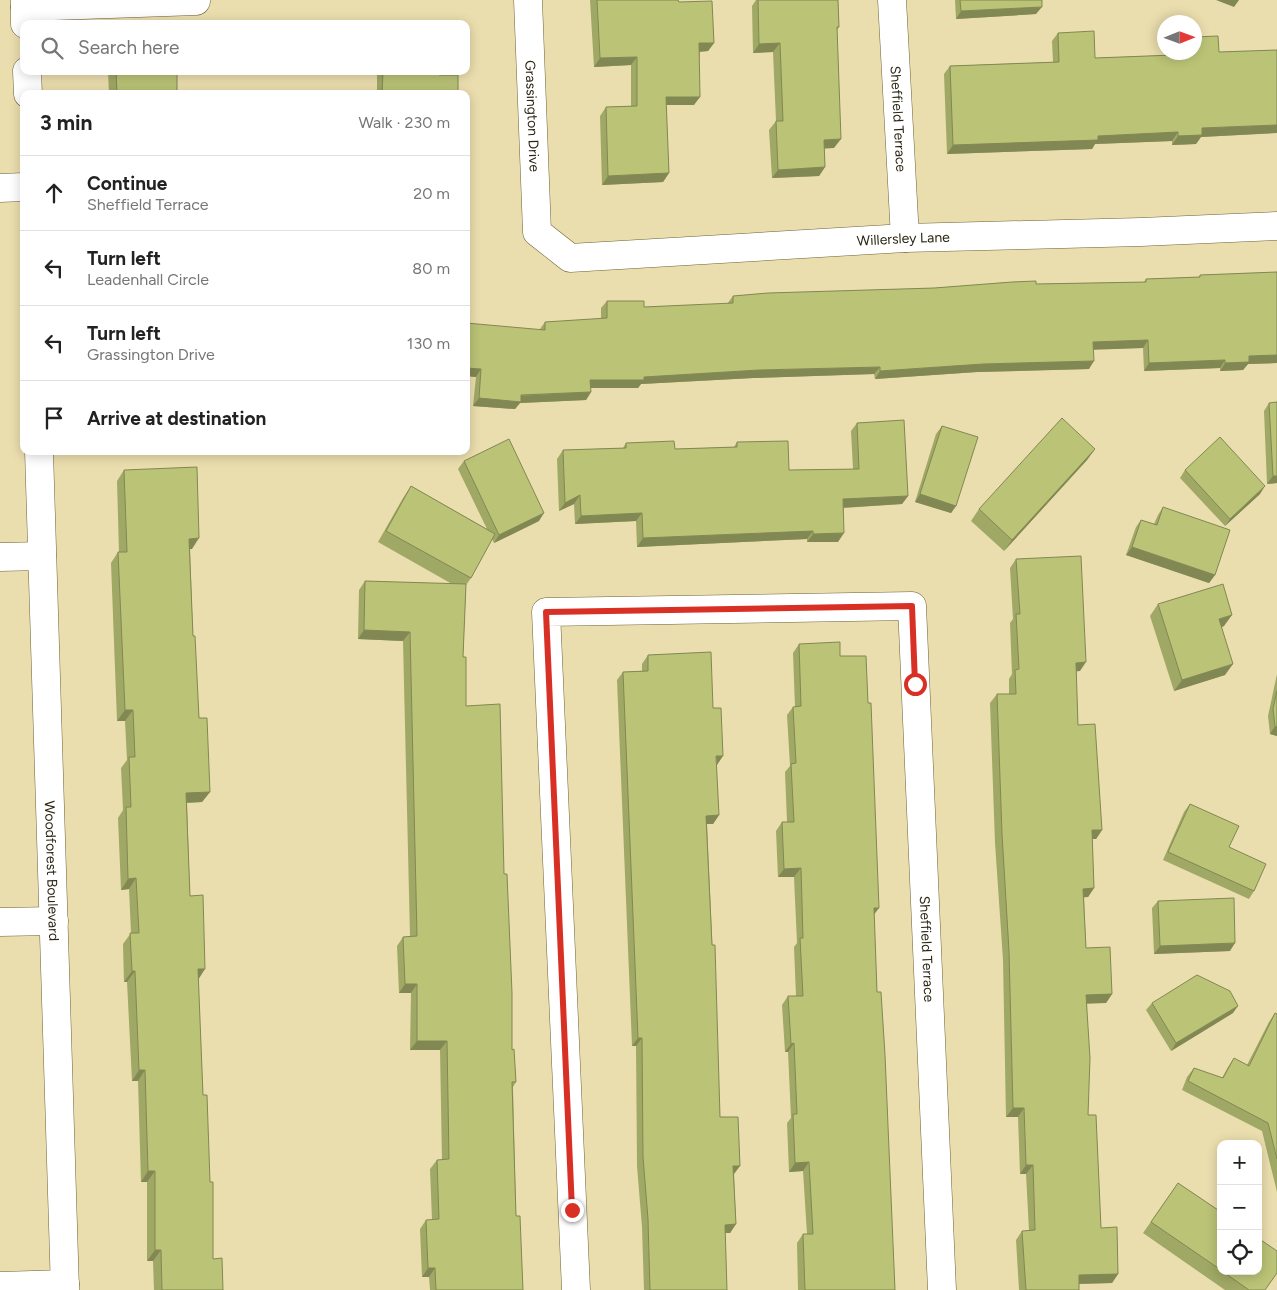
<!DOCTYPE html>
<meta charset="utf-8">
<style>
:root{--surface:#fff;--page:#f6f6f6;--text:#222;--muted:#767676;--line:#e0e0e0}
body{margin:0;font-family:Figtree,sans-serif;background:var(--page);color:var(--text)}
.controls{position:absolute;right:15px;bottom:15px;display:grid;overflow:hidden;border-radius:10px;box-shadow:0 2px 12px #0003}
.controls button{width:45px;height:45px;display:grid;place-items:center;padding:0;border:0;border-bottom:1px solid var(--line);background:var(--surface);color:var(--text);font:25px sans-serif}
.compass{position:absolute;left:1157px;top:15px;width:45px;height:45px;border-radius:50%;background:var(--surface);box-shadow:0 2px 12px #0003;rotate:89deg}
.stop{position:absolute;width:15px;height:15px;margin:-11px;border:4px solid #d93025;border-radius:50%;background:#fff}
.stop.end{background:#d93025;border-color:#fff;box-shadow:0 1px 5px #0008}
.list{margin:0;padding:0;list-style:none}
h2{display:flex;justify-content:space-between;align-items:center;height:65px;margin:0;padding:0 20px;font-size:21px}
h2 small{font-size:16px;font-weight:400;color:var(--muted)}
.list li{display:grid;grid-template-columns:32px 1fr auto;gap:15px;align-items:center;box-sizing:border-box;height:75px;padding:0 20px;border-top:1px solid var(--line)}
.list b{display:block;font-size:19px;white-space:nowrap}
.list p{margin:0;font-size:16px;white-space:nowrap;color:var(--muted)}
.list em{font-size:16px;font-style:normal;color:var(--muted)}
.icon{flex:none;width:28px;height:28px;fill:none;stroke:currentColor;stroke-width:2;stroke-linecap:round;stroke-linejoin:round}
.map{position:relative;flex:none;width:1277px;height:1290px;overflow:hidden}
.search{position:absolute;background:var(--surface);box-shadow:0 2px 12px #0003;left:20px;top:20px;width:450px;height:55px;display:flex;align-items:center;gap:12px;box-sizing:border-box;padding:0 18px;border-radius:10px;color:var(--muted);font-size:19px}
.panel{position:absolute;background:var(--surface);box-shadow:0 2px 12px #0003;left:20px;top:90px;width:450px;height:365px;border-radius:10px}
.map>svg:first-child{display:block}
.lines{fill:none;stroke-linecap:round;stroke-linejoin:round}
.street-casing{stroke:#6d6135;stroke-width:29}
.secondary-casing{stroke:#6d6135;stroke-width:29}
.street{stroke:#fff;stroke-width:28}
.secondary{stroke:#fff;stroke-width:28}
.wall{fill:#a0a865}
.shaded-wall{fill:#828853}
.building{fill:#bac376;stroke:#828853}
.route{stroke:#d93025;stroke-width:6}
.labels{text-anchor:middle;stroke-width:4.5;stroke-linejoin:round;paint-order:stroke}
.street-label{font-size:14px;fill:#2b2614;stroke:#fff}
</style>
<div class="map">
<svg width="1277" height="1290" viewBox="0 0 1277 1290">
<rect width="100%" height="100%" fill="#ebdeae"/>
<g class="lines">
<!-- street casing -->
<g class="street-casing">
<g id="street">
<path id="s1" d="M 528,0 L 537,232 L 570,258 L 905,238 L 1141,232 L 1277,226"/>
<path id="s2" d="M 892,0 L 905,238"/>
<path d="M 25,7 L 196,1"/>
<path d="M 0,188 L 24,187"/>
<path d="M 0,557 L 42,556"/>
<path d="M 0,922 L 54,921"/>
<path d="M 0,1286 L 65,1284"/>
<path id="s3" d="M 576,1290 L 546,612 L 912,606 L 942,1290"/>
</g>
</g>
<!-- secondary casing -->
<g class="secondary-casing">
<g id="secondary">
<path d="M 25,0 L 25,24"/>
<path d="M 27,71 L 28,94"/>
<path id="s4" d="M 39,451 L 65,1290"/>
</g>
</g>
<!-- street -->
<use href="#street" class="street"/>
<!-- secondary -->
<use href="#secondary" class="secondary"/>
</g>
<!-- wall -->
<g class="wall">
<path d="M 590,0 L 678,0 L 679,2 L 714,43 L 708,51 L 700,52 L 694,105 L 666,105 L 669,173 L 663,182 L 602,185 L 600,116 L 606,107 L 631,106 L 631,65 L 594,67 Z"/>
<path d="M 756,0 L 838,0 L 839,27 L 837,30 L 834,148 L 824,148 L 825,167 L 819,176 L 772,178 L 769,130 L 776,121 L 773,52 L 753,53 L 752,6 Z"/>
<path d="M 955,0 L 1042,0 L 1036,14 L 956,19 Z"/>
<path d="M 1058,33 L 1095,58 L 1168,55 L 1168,52 L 1219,52 L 1277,50 L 1277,133 L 1201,137 L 1196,144 L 1172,145 L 1172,141 L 1095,144 L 1092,149 L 947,154 L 944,74 L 950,66 L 1053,62 L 1052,41 Z"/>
<path d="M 108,71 L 177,71 L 177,94 L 109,94 Z"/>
<path d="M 377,71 L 439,71 L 439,75 L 458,94 L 377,94 Z"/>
<path d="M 1277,272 L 1277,363 L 1248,364 L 1243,370 L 1220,371 L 1220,368 L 1144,371 L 1143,348 L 1093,349 L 1089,369 L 977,372 L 875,379 L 874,374 L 753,378 L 641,384 L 638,388 L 591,388 L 591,392 L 586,400 L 520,403 L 515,409 L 473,406 L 476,377 L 466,376 L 540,329 L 545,322 L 601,319 L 601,308 L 607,301 L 644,307 L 727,304 L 733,296 L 1036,284 L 1144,282 L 1146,279 L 1199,277 L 1200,275 Z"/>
<path d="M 1277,402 L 1277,483 L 1267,484 L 1264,411 L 1269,403 Z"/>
<path d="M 857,423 L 908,496 L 902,504 L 844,508 L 838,542 L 807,542 L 807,539 L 637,547 L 636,521 L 575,524 L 574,504 L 559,511 L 557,459 L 563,450 L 623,448 L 626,443 L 675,449 L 734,447 L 737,442 L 789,470 L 853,469 L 851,431 Z"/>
<path d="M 942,426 L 956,506 L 951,513 L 915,502 L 936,434 Z"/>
<path d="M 1095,449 L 1087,460 L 1004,551 L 971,521 L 979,509 Z"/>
<path d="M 464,461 L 539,521 L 494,543 L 492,539 L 471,578 L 466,585 L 463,657 L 466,706 L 504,874 L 512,1050 L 516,1082 L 513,1087 L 516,1216 L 523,1290 L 430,1290 L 429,1277 L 422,1277 L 420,1229 L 426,1220 L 432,1220 L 430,1169 L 437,1160 L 442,1160 L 440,1050 L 410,1050 L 411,993 L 399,993 L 397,946 L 403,937 L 410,936 L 403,641 L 358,639 L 359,590 L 365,581 L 452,584 L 378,542 L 403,498 L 411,486 L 487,529 L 458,469 Z"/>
<path d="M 124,470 L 192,549 L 190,549 L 193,636 L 199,718 L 210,792 L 202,802 L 187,803 L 190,896 L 198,979 L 203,1095 L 213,1259 L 223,1290 L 154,1290 L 153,1261 L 147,1261 L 147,1182 L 141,1182 L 138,1081 L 132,1081 L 127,982 L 124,982 L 123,944 L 131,933 L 129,889 L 121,890 L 118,818 L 123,810 L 121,768 L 127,760 L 125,721 L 117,721 L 111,563 L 118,552 L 119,552 L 117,481 Z"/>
<path d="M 1185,470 L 1260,494 L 1225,526 L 1180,478 Z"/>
<path d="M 1163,507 L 1215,575 L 1209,583 L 1126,555 L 1136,527 L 1141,520 L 1154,524 L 1158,515 Z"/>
<path d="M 1016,559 L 1080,671 L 1076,671 L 1078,725 L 1102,830 L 1096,839 L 1092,839 L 1094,888 L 1088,897 L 1084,897 L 1086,948 L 1112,994 L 1106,1003 L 1087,1003 L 1088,1115 L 1101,1228 L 1118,1274 L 1112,1283 L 1079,1284 L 1079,1290 L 1019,1290 L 1016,1240 L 1022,1231 L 1029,1231 L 1026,1174 L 1020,1174 L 1018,1117 L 1006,1117 L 1003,960 L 995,843 L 990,703 L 997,694 L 1009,694 L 1009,679 L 1012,674 L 1010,623 L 1013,619 L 1010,568 Z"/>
<path d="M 1158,604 L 1224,626 L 1222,627 L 1225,675 L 1174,691 L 1150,616 Z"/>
<path d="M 799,644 L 840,656 L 874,915 L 877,992 L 895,1290 L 798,1290 L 797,1243 L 803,1234 L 807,1234 L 803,1171 L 789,1172 L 787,1123 L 791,1118 L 788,1052 L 785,1052 L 782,1005 L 788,996 L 796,996 L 794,947 L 797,943 L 794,877 L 778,877 L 776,831 L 782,822 L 787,822 L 785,772 L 790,766 L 787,715 L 793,707 L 795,707 L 793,653 Z"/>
<path d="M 648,655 L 713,708 L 719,815 L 713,824 L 707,824 L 720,1117 L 734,1174 L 736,1224 L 730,1233 L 725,1233 L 727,1290 L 644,1290 L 642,1227 L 637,1166 L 636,1046 L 632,1046 L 617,680 L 623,672 L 642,671 L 642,664 Z"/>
<path d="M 1277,674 L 1277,736 L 1270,734 L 1268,716 Z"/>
<path d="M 1190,804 L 1229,847 L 1254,891 L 1249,899 L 1163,860 L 1184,812 Z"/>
<path d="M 1158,901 L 1230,951 L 1154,954 L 1152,908 Z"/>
<path d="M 1152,1003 L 1233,1013 L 1171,1051 L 1146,1010 Z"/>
<path d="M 1275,1013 L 1277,1014 L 1277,1192 L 1262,1131 L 1182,1090 L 1187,1077 L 1194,1068 L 1222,1078 L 1228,1067 L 1234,1058 L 1247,1065 L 1269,1022 Z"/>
<path d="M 1178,1183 L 1221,1212 L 1221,1271 L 1258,1271 L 1265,1290 L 1225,1290 L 1143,1233 Z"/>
</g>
<!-- shaded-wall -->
<g class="shaded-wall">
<path d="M 1216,0 L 1239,0 L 1234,7 Z"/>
<path d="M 1042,7 L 1036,14 L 956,19 L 961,11 Z"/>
<path d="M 699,43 L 714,43 L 708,51 L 693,52 Z"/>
<path d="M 780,43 L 773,52 L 753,53 L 759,44 Z"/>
<path d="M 637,57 L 631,65 L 594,67 L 600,58 Z"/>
<path d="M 666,97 L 700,97 L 694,105 L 660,105 Z"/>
<path d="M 1277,125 L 1277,133 L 1201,137 L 1196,144 L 1172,145 L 1178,136 L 1202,128 Z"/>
<path d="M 1178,132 L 1172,141 L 1095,144 L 1092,149 L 947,154 L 953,145 L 1098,136 Z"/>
<path d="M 841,139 L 834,148 L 818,149 L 824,140 Z"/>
<path d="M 825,167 L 819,176 L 772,178 L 778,170 Z"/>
<path d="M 669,173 L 663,182 L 602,185 L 608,176 Z"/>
<path d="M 1148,340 L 1143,348 L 1088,350 L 1093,342 Z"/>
<path d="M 1277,355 L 1277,363 L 1248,364 L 1243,370 L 1220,371 L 1225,363 L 1249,356 Z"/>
<path d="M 1225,360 L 1220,368 L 1144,371 L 1149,363 Z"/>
<path d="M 1094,361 L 1089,369 L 977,372 L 875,379 L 880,371 L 983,364 Z"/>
<path d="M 880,367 L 874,374 L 753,378 L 641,384 L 638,388 L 585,388 L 590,380 L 759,370 Z"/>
<path d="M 466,368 L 481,369 L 476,377 L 466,376 Z"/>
<path d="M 591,392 L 586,400 L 520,403 L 515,409 L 473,406 L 479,398 Z"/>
<path d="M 1095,449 L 1087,460 L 1004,551 L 1012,540 Z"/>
<path d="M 1273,476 L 1277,476 L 1277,483 L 1267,484 Z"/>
<path d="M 1265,486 L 1260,494 L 1225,526 L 1230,519 Z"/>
<path d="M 920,494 L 956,506 L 951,513 L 915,502 Z"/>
<path d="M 580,495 L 574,504 L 559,511 L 565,503 Z"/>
<path d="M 908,496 L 902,504 L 837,508 L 843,499 Z"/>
<path d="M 544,513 L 539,521 L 494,543 L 499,535 Z"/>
<path d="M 642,513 L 636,521 L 575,524 L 581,516 Z"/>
<path d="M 813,531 L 807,539 L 637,547 L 643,538 Z"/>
<path d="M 844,533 L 838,542 L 807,542 L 813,534 Z"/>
<path d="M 199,538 L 192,549 L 182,550 L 189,539 Z"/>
<path d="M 1132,547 L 1215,575 L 1209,583 L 1126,555 Z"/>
<path d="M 1232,615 L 1224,626 L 1211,631 L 1219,619 Z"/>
<path d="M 364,630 L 410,632 L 403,641 L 358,639 Z"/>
<path d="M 1086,662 L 1080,671 L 1070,672 L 1076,663 Z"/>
<path d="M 1233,664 L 1225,675 L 1174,691 L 1182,680 Z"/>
<path d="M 125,710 L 133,710 L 125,721 L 117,721 Z"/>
<path d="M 1275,726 L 1277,727 L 1277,736 L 1270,734 Z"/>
<path d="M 716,756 L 723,756 L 717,765 Z"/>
<path d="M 210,792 L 202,802 L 179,803 L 186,793 Z"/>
<path d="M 719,815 L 713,824 L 700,824 L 706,816 Z"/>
<path d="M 1092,830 L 1102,830 L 1096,839 L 1086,839 Z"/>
<path d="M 801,868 L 794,877 L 778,877 L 784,869 Z"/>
<path d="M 136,878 L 129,889 L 121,890 L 128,879 Z"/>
<path d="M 1094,888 L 1088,897 L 1077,898 L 1083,889 Z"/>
<path d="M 874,908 L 879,908 L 873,916 Z"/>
<path d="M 1235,943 L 1230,951 L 1154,954 L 1160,946 Z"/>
<path d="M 198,969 L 205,969 L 198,980 Z"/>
<path d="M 132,971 L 135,971 L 127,982 L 124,982 Z"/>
<path d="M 405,984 L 417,984 L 411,993 L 399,993 Z"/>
<path d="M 1112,994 L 1106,1003 L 1080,1004 L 1086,995 Z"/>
<path d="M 1238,1006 L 1233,1013 L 1171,1051 L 1176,1043 Z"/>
<path d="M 638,1038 L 642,1038 L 636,1046 L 632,1046 Z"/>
<path d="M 417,1041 L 447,1041 L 440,1050 L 410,1050 Z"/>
<path d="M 794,1043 L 788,1052 L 785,1052 L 791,1044 Z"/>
<path d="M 139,1070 L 145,1070 L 138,1081 L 132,1081 Z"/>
<path d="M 1013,1108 L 1024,1108 L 1018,1117 L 1006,1117 Z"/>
<path d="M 809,1162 L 803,1171 L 789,1172 L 795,1163 Z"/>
<path d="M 1026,1165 L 1033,1165 L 1026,1174 L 1020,1174 Z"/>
<path d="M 733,1166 L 740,1166 L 734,1174 L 727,1174 Z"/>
<path d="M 148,1171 L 155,1171 L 147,1182 L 141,1182 Z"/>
<path d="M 736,1224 L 730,1233 L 719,1233 L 725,1225 Z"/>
<path d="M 155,1250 L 161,1250 L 153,1261 L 147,1261 Z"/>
<path d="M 428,1268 L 435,1268 L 429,1277 L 422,1277 Z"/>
<path d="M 1118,1274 L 1112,1283 L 1072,1284 L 1079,1275 Z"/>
</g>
<!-- building -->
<g class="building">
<path d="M 597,0 L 678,0 L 679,2 L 712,1 L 714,43 L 699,43 L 700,97 L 666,97 L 669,173 L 608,176 L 606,107 L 637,106 L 637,57 L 600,58 Z"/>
<path d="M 758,0 L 838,0 L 839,27 L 837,27 L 841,139 L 824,140 L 825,167 L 778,170 L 776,121 L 783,121 L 780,43 L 759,44 Z"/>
<path d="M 960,0 L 1042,0 L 1042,7 L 961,11 Z"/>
<path d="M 1094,31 L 1095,58 L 1174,55 L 1174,52 L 1194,52 L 1194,37 L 1218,36 L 1219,52 L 1277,50 L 1277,125 L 1202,128 L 1202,135 L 1178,136 L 1178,132 L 1098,136 L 1098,140 L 953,145 L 950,66 L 1059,62 L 1058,33 Z"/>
<path d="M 116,71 L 177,71 L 177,94 L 117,94 Z"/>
<path d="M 383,71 L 439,71 L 439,75 L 458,75 L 458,94 L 382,94 Z"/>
<path d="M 1277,272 L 1277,355 L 1249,356 L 1249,362 L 1225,363 L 1225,360 L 1149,363 L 1148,340 L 1093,342 L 1094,361 L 983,364 L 880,371 L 880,367 L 759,370 L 644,377 L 644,380 L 590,380 L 591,392 L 521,395 L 521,402 L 479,398 L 481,369 L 466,368 L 466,323 L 545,330 L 545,322 L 607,318 L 607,301 L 644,301 L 644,307 L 733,303 L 733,296 L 768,293 L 934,288 L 1012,282 L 1036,281 L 1036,284 L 1146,282 L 1146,279 L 1200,277 L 1200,275 Z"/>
<path d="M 1277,402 L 1277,476 L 1273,476 L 1269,403 Z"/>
<path d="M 1062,418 L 1095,449 L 1012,540 L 979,509 Z"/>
<path d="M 904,420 L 908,496 L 843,499 L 844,533 L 813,534 L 813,531 L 643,538 L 642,513 L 581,516 L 580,495 L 565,503 L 563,450 L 626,448 L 626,443 L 674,441 L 675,449 L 737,447 L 737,442 L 788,441 L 789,470 L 859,469 L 857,423 Z"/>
<path d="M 942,426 L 978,437 L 956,506 L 920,494 Z"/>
<path d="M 1220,437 L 1265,486 L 1230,519 L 1185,470 Z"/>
<path d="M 509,439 L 544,513 L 499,535 L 464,461 Z"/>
<path d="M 197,467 L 199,538 L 189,539 L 193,636 L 195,636 L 199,718 L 207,718 L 210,792 L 186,793 L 190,896 L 203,895 L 205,969 L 198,969 L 203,1095 L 207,1095 L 210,1182 L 213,1182 L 213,1259 L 222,1258 L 223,1290 L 162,1290 L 161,1250 L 155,1250 L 155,1171 L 148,1171 L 145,1070 L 139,1070 L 135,971 L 132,971 L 130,933 L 139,933 L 136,878 L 128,879 L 126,807 L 131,807 L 129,757 L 135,757 L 133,710 L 125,710 L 118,552 L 127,552 L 124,470 Z"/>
<path d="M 411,486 L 495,534 L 471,578 L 386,531 Z"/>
<path d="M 1163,507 L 1230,530 L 1215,575 L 1132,547 L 1141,520 L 1157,525 Z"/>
<path d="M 1081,556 L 1086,662 L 1076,663 L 1078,725 L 1095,724 L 1102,830 L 1092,830 L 1094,888 L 1083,889 L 1086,948 L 1110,947 L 1112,994 L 1086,995 L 1090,1058 L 1088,1115 L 1096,1115 L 1101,1228 L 1117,1227 L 1118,1274 L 1079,1275 L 1079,1290 L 1026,1290 L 1022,1231 L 1035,1230 L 1033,1165 L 1026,1165 L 1024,1108 L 1013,1108 L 1009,951 L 1002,834 L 997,694 L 1016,694 L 1015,670 L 1019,669 L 1016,614 L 1020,614 L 1016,559 Z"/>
<path d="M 365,581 L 466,584 L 463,657 L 466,657 L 466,706 L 500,704 L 504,874 L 507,874 L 512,993 L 512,1050 L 514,1049 L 516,1082 L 512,1082 L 516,1216 L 520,1216 L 523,1290 L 436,1290 L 435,1268 L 428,1268 L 426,1220 L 439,1219 L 437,1160 L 449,1159 L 447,1041 L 417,1041 L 417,984 L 405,984 L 403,937 L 417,936 L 410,632 L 364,630 Z"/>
<path d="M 1223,584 L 1232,615 L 1219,619 L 1233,664 L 1182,680 L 1158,604 Z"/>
<path d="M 840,642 L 840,656 L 866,656 L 868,703 L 871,703 L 879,908 L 874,908 L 877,992 L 881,992 L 885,1055 L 895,1290 L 805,1290 L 803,1234 L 813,1234 L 809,1162 L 795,1163 L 793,1114 L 797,1114 L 794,1043 L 791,1044 L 788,996 L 803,996 L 800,938 L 803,938 L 801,868 L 784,869 L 782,822 L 794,822 L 791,764 L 796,763 L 793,707 L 801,706 L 799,644 Z"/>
<path d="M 711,652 L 713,708 L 721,708 L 723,756 L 716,756 L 719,815 L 706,816 L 712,945 L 715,945 L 720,1117 L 738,1117 L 740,1166 L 733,1166 L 736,1224 L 725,1225 L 727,1290 L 650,1290 L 648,1219 L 643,1157 L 642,1038 L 638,1038 L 623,672 L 648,671 L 648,655 Z"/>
<path d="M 1277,691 L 1277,727 L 1275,726 L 1273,709 Z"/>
<path d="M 1190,804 L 1239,826 L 1229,847 L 1266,864 L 1254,891 L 1168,852 Z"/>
<path d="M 1234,898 L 1235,943 L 1160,946 L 1158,901 Z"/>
<path d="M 1197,975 L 1230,991 L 1238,1006 L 1176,1043 L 1152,1003 Z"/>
<path d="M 1275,1013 L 1277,1014 L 1277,1159 L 1268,1123 L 1188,1081 L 1194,1068 L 1223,1078 L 1234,1058 L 1249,1066 Z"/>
<path d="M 1178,1183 L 1221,1212 L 1221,1270 L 1151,1222 Z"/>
<path d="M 1258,1238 L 1277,1251 L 1277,1273 L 1265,1290 L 1249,1290 L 1222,1271 L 1258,1271 Z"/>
</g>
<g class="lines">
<!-- route -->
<path class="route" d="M 572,1210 L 546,612 L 912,606 L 915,684"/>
</g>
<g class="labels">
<!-- street labels -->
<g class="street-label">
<text dy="5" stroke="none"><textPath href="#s1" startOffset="116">Grassington Drive</textPath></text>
<text dy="5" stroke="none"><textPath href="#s2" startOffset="119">Sheffield Terrace</textPath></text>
<text dy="5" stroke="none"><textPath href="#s1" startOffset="608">Willersley Lane</textPath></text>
<text dy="5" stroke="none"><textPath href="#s4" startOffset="420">Woodforest Boulevard</textPath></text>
<text dy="5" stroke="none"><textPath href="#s3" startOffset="1388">Sheffield Terrace</textPath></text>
</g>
</g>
</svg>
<div class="controls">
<button>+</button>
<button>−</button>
<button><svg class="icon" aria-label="locate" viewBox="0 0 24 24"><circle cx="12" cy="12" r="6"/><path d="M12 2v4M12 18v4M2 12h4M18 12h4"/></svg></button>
</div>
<svg class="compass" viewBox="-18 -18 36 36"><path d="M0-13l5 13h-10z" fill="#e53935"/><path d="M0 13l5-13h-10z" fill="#767676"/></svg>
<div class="stop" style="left:915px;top:684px"></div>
<div class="stop end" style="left:572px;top:1210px"></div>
<div class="search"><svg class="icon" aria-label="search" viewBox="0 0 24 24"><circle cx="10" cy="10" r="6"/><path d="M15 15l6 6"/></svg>Search here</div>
<section class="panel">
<h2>3 min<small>Walk · 230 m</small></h2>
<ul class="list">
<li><svg class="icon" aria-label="ahead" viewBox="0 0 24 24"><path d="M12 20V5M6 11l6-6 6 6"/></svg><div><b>Continue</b><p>Sheffield Terrace</p></div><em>20 m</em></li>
<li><svg class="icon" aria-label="left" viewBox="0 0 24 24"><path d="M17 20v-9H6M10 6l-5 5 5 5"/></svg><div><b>Turn left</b><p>Leadenhall Circle</p></div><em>80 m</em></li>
<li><svg class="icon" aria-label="left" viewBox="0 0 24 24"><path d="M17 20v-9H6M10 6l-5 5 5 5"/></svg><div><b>Turn left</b><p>Grassington Drive</p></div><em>130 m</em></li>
<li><svg class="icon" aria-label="arrive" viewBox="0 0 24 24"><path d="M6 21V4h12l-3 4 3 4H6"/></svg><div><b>Arrive at destination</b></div></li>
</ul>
</section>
</div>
